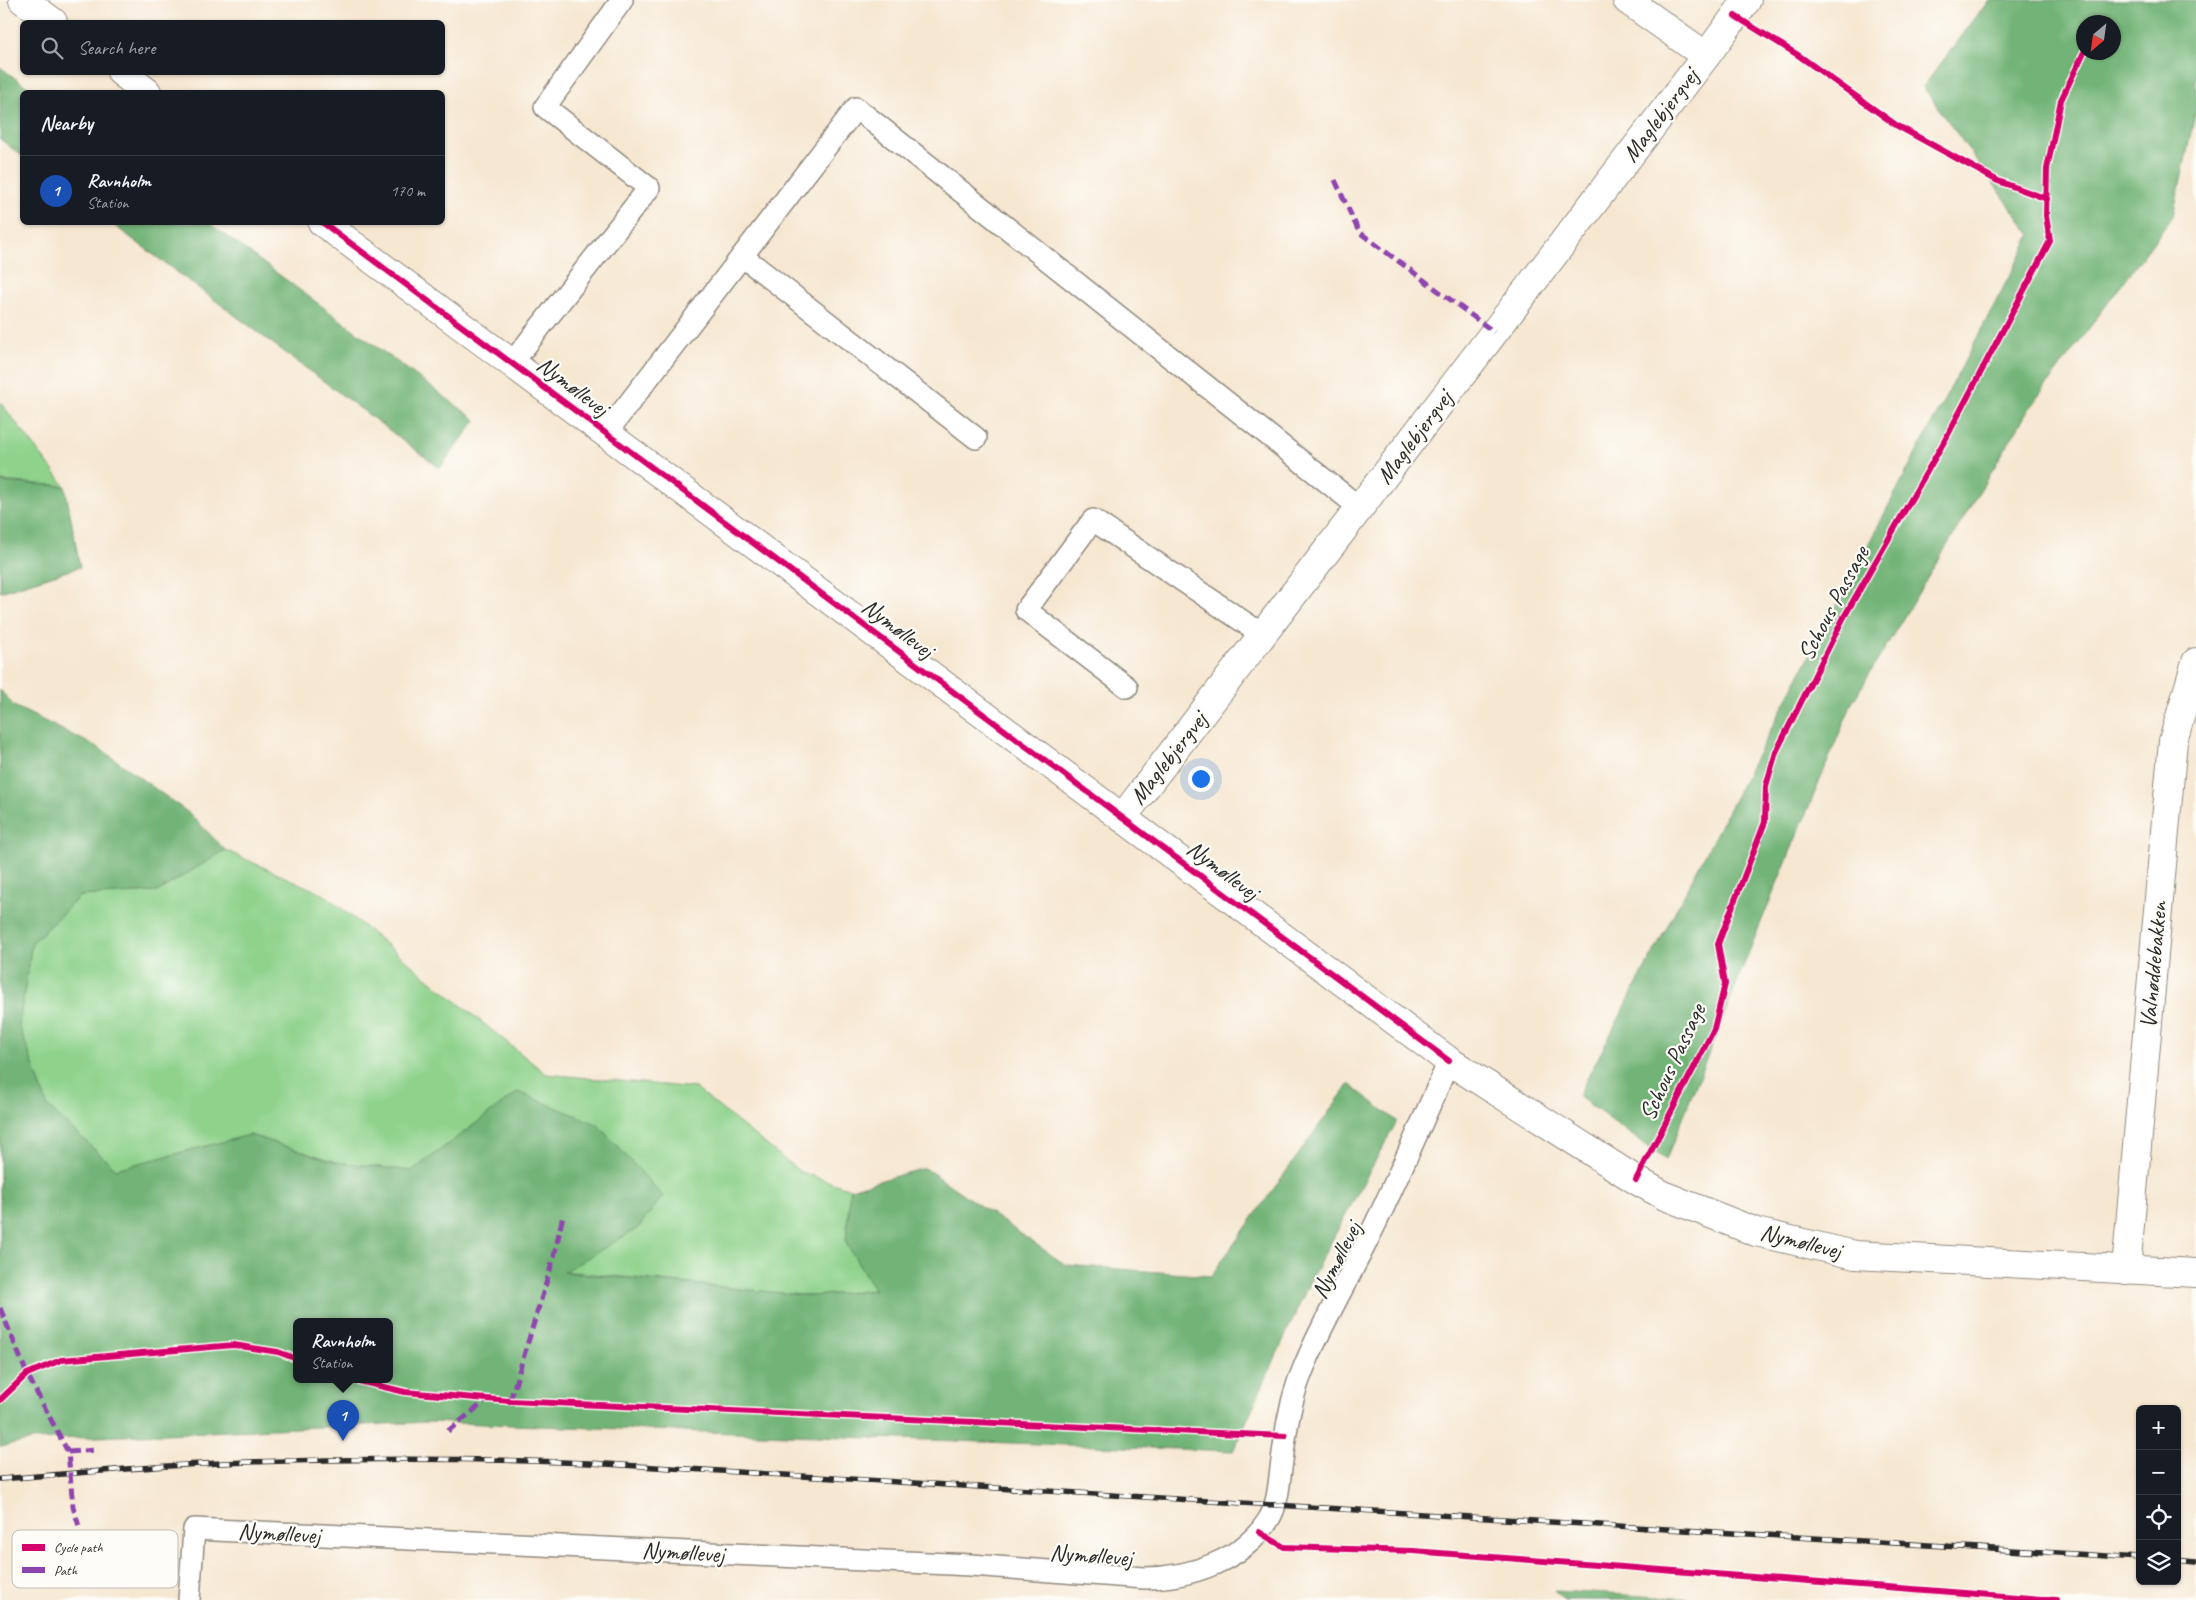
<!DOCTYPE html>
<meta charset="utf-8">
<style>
:root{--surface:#171b24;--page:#20242c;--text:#f1f3f6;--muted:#9ea1a6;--line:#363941;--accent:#d1495b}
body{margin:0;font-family:Caveat,sans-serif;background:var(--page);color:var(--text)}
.controls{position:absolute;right:15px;bottom:15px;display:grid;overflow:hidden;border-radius:8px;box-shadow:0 1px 4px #0004}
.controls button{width:45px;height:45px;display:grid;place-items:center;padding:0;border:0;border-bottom:1px solid var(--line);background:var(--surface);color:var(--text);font:25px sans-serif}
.compass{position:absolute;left:2076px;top:15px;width:45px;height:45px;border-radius:50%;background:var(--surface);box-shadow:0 1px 4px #0004;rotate:209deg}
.you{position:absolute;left:1200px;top:778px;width:18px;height:18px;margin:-12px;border:4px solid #fff;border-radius:50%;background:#1a73e8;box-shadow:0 0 0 8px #1a73e833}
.badge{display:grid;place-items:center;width:32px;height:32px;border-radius:50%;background:var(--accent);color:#fff;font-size:16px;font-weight:700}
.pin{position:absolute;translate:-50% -41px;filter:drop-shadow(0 1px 2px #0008)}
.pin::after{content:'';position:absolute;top:26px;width:18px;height:15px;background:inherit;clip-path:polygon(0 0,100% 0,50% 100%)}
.popup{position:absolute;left:293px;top:1318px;width:100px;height:65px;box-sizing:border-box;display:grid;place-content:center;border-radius:8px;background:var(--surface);filter:drop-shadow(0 1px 4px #0005);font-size:16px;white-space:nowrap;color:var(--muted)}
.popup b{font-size:19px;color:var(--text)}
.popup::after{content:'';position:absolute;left:50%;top:100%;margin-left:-10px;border:10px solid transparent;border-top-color:var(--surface)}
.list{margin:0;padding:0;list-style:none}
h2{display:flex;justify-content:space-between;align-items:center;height:65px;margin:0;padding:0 20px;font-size:21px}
h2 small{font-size:16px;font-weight:400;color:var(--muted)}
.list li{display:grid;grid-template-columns:32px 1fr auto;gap:15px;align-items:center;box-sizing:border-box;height:70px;padding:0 20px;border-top:1px solid var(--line)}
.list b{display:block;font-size:19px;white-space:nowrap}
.list p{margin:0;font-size:16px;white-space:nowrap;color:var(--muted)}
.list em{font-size:16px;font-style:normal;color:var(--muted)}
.icon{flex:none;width:28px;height:28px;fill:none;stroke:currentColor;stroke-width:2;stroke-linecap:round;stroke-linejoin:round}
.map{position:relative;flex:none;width:2196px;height:1600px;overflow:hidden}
.search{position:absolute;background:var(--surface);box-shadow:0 1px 4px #0004;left:20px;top:20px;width:425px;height:55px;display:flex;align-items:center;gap:12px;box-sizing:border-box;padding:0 18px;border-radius:8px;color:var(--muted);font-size:19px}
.panel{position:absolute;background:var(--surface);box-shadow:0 1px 4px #0004;left:20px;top:90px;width:425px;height:135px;border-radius:8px}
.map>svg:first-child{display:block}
.green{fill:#8ed28b;stroke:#5c7e5b}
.forest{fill:#72b477;stroke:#4e7051;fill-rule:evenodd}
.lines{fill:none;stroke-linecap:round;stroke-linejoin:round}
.service-casing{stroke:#90897e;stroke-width:24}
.minor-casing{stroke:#90897e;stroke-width:30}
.tertiary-casing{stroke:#90897e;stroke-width:30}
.service{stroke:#fff;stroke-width:21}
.minor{stroke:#fff;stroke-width:28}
.tertiary{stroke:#fff;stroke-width:28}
.rail-casing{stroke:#2b2b2b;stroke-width:5.5}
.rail{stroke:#fdfcf7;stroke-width:4;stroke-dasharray:11;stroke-linecap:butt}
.quiet{stroke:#8e44ad;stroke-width:5;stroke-dasharray:10 5;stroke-linecap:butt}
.cycleway-casing{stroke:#fdfcf7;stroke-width:9}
.cycleway{stroke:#d6006c;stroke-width:6}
.labels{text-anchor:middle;stroke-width:4.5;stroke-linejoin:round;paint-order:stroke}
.street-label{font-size:24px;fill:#2b2b2b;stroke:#fdfcf7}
.key{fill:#fdfcf7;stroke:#bebdba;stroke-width:1}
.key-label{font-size:14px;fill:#2b2b2b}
</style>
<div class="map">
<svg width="2196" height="1600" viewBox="0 0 2196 1600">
<rect width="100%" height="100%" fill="#fdfcf7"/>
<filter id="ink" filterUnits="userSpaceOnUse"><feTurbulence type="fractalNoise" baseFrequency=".02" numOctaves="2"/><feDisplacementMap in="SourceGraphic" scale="10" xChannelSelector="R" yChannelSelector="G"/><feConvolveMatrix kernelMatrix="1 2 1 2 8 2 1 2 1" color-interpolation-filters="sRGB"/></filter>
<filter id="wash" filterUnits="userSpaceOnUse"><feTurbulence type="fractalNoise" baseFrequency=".0096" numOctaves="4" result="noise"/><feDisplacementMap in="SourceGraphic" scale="20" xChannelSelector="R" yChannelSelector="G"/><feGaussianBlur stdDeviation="1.12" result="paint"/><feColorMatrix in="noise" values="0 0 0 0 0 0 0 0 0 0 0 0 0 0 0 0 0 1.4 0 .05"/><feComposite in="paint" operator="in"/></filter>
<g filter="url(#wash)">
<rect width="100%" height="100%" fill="#f6e7d1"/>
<!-- green -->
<g class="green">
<path d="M 0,402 L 65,486 L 0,481 Z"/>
<path d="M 225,850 L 325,895 L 546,1074 L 695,1088 L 799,1171 L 850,1189 L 846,1243 L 875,1290 L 812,1296 L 563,1271 L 638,1228 L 518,1092 L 412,1171 L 336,1162 L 250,1135 L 116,1169 L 48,1107 L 19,1025 L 32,943 L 80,896 L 157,892 Z"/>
</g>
<!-- forest -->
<g class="forest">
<path d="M 1989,0 L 2196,0 L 2196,110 L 2173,216 L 2031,406 L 1852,703 L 1759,927 L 1666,1160 L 1578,1096 L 2031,235 L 1923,87 ZM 2084,22 L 2114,22 L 2114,52 L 2084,52 Z"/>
<path d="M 0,67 L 34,92 L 22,92 L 22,156 L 0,139 Z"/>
<path d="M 111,223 L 209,223 L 476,420 L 440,468 Z"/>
<path d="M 0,482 L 65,486 L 80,567 L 0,592 Z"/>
<path d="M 0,690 L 14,706 L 99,748 L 190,814 L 225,850 L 157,892 L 80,896 L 32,943 L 19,1025 L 48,1107 L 116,1169 L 250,1135 L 336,1162 L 412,1171 L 518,1092 L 597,1124 L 663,1196 L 638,1228 L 564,1272 L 812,1296 L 875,1290 L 846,1243 L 850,1189 L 925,1168 L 1066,1265 L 1211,1276 L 1349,1084 L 1397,1121 L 1312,1277 L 1233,1451 L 428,1422 L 33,1440 L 0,1447 ZM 389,1322 L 389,1380 L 297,1380 L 297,1322 Z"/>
<path d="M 1554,1591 L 1716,1600 L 1563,1600 Z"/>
</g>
</g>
<g filter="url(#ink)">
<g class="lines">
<!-- service casing -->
<g class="service-casing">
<g id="service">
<path d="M 742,256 L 976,438"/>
<path d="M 512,363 L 649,188 L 545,107 L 622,0"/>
<path d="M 606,433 L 856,108 L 1360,508"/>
<path d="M 1127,687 L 1026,610 L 1093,520 L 1263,635"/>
<path d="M 189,1600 L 194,1529 L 971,1565 L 1144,1578 C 1189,1578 1243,1561 1269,1519 C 1279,1502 1279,1480 1282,1461 C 1286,1430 1290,1401 1302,1372 C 1320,1326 1347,1282 1369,1237 C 1398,1179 1423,1120 1449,1061"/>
</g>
</g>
<!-- minor casing -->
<g class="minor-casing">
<g id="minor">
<path d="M 1706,56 L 1747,0"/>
<path d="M 1122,818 L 1706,56 L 1627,0"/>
<path d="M 2126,1270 L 2173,741 L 2196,662"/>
</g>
</g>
<!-- tertiary casing -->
<g class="tertiary-casing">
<g id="tertiary">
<path d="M 23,0 L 53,22"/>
<path d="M 121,72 L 147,92"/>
<path d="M 322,222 L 1449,1061 L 1636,1180 L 1665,1196 L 1756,1232 L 1855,1255 L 2196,1273"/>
</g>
</g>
<!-- service -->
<use href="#service" class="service"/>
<!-- minor -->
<use href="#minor" class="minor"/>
<!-- tertiary -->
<use href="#tertiary" class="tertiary"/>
<!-- rail casing -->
<g class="rail-casing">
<g id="rail">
<path d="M 0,1479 C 74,1474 148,1466 223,1463 C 345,1458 467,1458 589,1463 L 2140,1558"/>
<path d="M 2177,1560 L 2196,1562"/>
</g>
</g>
<!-- rail -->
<use href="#rail" class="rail"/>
<!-- quiet -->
<g class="quiet">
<path d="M 1335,180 L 1359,232 L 1494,332"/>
<path d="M 0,1308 L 27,1374 L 68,1452 L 73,1507 L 79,1526"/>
<path d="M 510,1401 L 554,1257 L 563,1215"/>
<path d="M 448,1431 L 488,1399"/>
<path d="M 68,1452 L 95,1450"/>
</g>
<!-- cycleway casing -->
<g class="cycleway-casing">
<g id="cycleway">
<path d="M 1735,16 L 1798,55 L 1896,125 L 1998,181 L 2047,199"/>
<path d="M 322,222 L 1449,1061"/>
<path d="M 1636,1180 L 1714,1029 L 1725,984 L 1718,944 L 1765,822 L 1766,786 L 1776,752 L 1844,617 L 1945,440 L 2050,241 L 2046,216 L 2047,169 L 2061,100 L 2084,52"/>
<path d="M 355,1380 L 405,1392 L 510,1401 L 1285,1436"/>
<path d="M 0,1400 L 27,1374 L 61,1360 L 234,1345 L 278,1352 L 297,1359"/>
<path d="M 1259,1532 L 1284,1547 L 1413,1551 L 2056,1600"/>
</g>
</g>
<!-- cycleway -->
<use href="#cycleway" class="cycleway"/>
</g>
</g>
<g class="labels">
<!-- street labels -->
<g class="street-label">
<text transform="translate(1660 115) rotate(-53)" y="8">Maglebjergvej</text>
<text transform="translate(573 386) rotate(37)" y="8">Nymøllevej</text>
<text transform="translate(1414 437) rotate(-53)" y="8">Maglebjergvej</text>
<text transform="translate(1833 603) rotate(-62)" y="8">Schous Passage</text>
<text transform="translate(898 628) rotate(37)" y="8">Nymøllevej</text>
<text transform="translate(1168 758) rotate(-52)" y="8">Maglebjergvej</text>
<text transform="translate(1223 870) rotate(37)" y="8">Nymøllevej</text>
<text transform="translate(2153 965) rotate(-85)" y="8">Valnøddebakken</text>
<text transform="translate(1672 1062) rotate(-65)" y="8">Schous Passage</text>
<text transform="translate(1801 1241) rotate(14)" y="8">Nymøllevej</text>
<text transform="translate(1336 1260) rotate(-63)" y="8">Nymøllevej</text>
<text transform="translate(279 1533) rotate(3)" y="8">Nymøllevej</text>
<text transform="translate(683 1552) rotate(3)" y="8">Nymøllevej</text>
<text transform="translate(1091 1555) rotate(4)" y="8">Nymøllevej</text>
</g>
</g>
<!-- legend -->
<rect x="12" y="1530" width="166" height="58" rx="8" class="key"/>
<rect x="22" y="1544" width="23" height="7" fill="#d6006c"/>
<rect x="22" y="1567" width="23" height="6" fill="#8e44ad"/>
<g class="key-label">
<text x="54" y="1552">Cycle path</text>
<text x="54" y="1575">Path</text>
</g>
</svg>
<div class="controls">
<button>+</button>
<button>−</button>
<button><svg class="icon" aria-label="locate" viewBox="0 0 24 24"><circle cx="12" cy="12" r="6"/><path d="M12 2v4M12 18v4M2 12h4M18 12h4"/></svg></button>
<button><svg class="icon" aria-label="layers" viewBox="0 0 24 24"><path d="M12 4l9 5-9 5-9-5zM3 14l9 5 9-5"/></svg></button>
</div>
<svg class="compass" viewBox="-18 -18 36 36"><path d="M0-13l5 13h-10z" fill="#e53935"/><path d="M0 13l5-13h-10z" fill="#9ea1a6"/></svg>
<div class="you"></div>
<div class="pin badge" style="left:343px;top:1441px;background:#1a4fb4">1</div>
<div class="popup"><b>Ravnholm</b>Station</div>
<div class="search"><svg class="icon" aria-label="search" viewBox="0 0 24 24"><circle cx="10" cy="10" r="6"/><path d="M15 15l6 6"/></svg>Search here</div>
<section class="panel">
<h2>Nearby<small></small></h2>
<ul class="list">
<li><span class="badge" style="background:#1a4fb4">1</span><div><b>Ravnholm</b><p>Station</p></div><em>170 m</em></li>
</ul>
</section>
</div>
